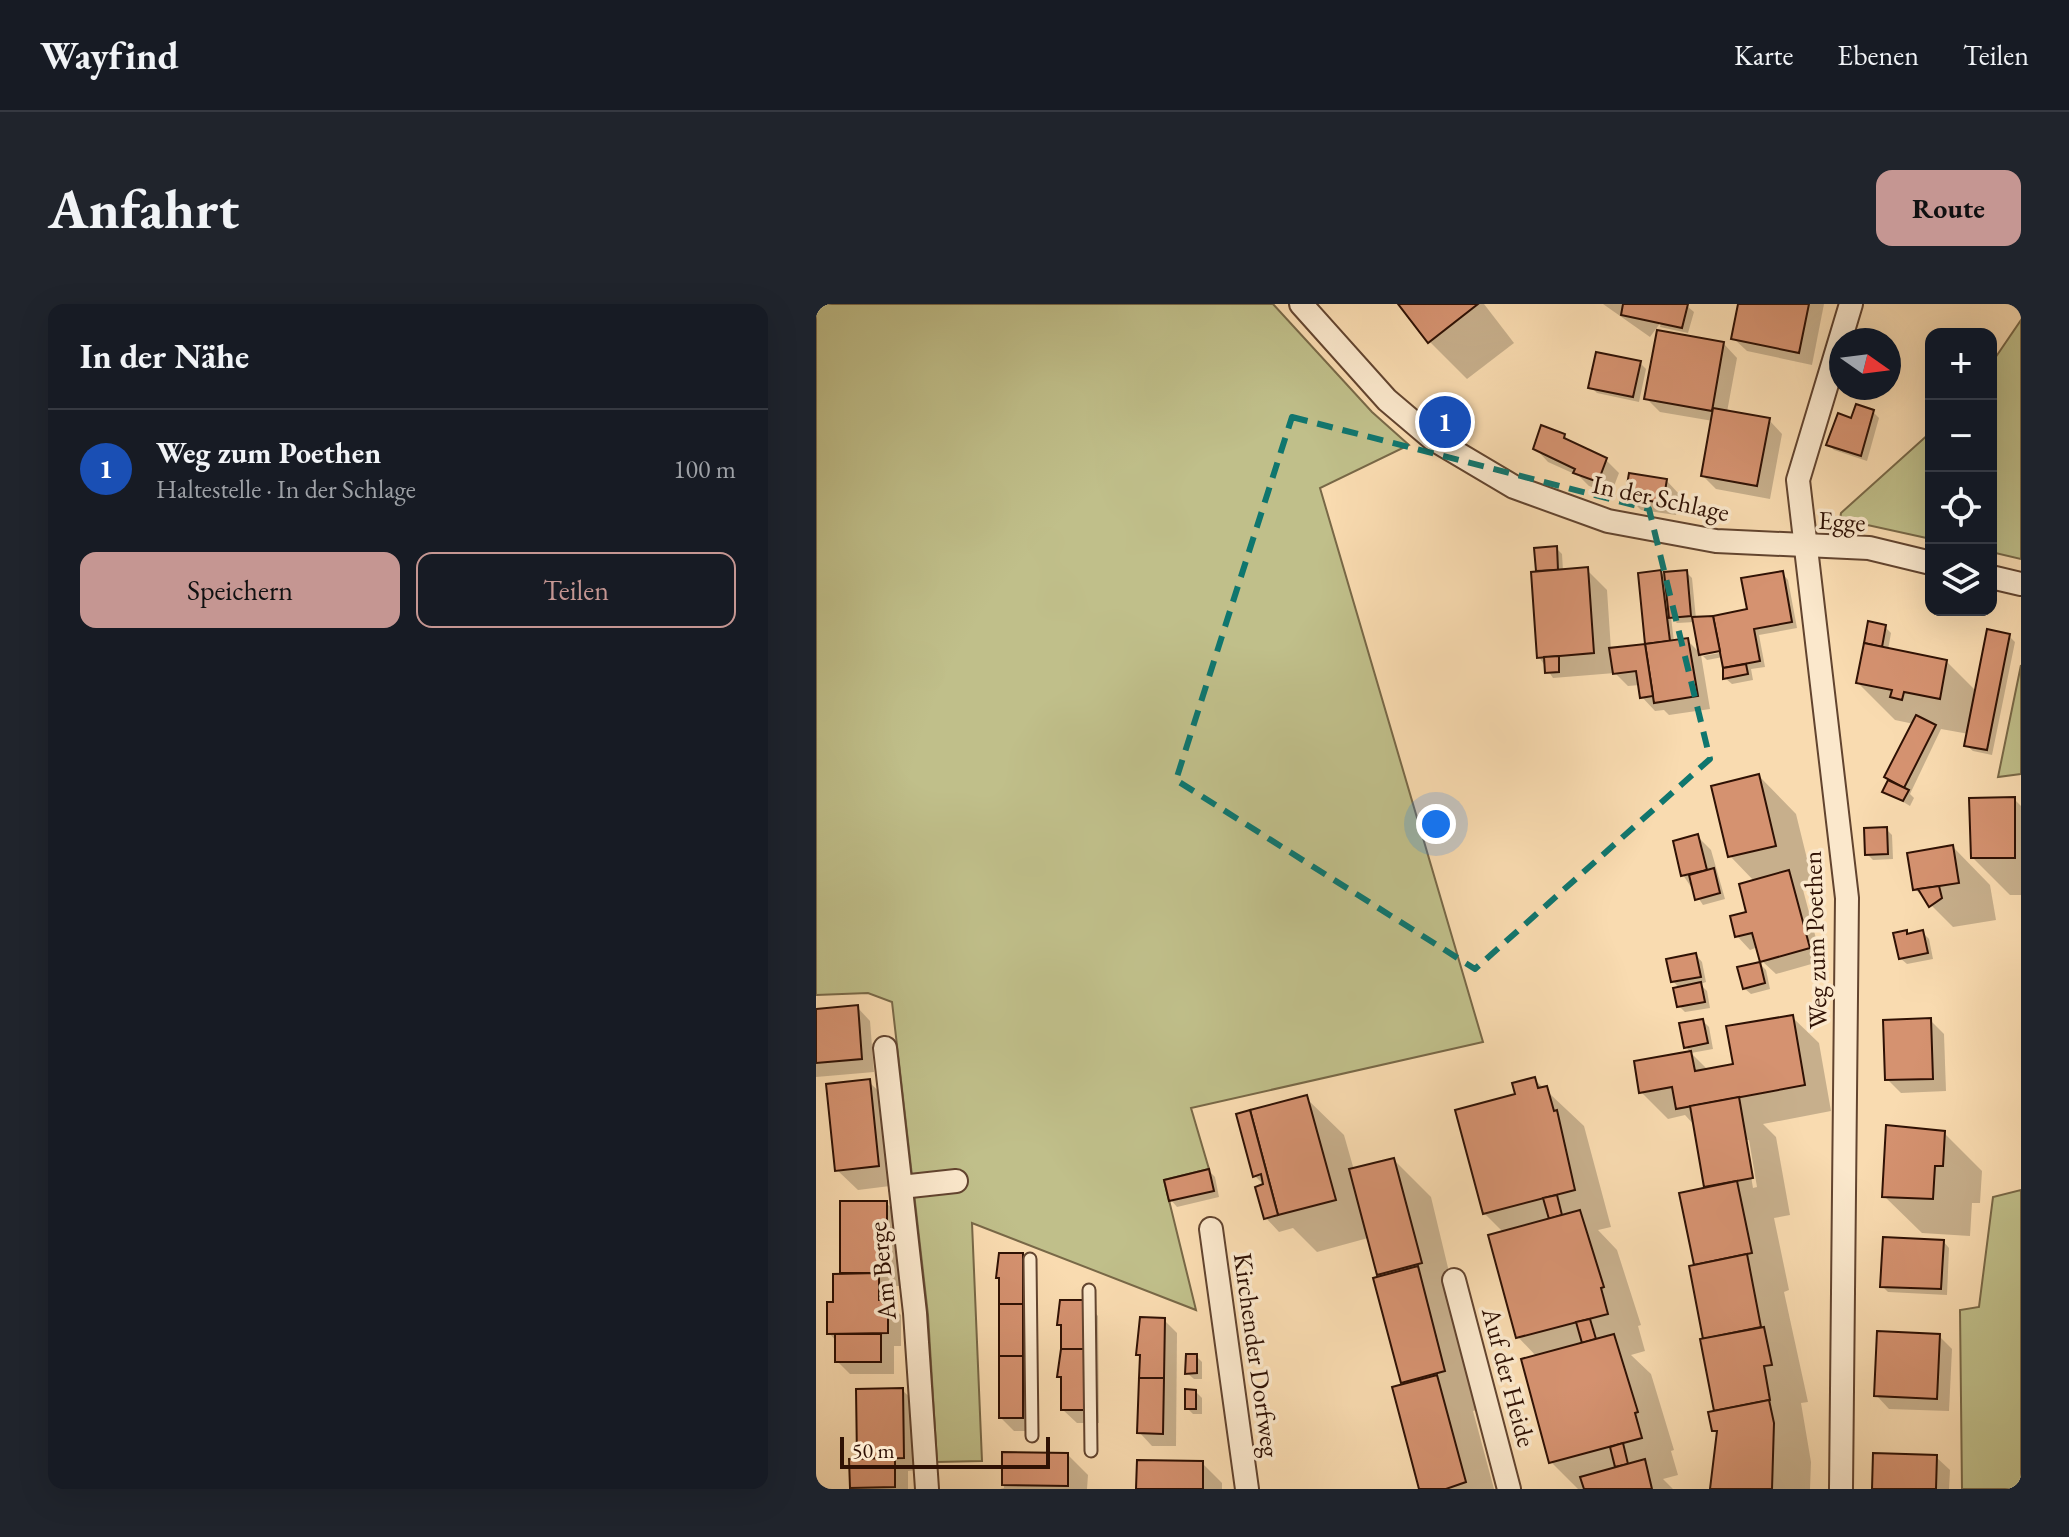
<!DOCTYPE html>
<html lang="de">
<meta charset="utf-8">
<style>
:root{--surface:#171b24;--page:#20242c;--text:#f1f3f6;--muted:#9ea1a6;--line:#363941;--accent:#c59692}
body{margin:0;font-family:"EB Garamond",serif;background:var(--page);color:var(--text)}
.controls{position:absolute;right:24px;top:24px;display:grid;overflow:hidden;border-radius:16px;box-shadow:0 8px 32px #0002}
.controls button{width:72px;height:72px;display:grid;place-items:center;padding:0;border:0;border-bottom:2px solid var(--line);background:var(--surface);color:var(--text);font:40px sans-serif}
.compass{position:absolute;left:1013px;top:24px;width:72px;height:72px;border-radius:50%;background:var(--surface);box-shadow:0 8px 32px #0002;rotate:104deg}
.scale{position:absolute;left:24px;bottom:20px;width:210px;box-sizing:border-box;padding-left:8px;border:4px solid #2f1104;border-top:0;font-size:22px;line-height:28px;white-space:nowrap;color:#2f1104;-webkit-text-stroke:6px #fbe8cc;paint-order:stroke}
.you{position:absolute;left:620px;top:520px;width:28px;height:28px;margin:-20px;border:6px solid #fff;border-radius:50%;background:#1a73e8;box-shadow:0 0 0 12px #1a73e833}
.badge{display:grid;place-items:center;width:52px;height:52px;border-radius:50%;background:var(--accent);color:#fff;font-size:26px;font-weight:700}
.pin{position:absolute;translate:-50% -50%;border:4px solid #fff;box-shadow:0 2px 8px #0006}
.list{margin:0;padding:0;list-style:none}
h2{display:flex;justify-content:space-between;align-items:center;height:104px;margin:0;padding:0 32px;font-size:34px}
h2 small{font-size:26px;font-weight:400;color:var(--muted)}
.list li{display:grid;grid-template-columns:52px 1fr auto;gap:24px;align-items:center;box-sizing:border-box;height:120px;padding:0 32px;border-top:2px solid var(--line)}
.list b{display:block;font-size:30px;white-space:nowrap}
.list p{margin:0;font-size:26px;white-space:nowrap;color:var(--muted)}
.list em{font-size:26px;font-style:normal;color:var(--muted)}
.actions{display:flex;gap:16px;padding:24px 32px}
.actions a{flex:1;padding:18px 0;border:2px solid var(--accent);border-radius:16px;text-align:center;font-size:28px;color:var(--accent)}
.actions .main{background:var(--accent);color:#111}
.icon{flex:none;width:44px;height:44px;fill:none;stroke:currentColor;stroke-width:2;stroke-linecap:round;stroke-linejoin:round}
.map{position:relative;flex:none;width:1205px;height:1185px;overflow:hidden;border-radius:16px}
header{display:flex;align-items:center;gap:48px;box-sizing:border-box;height:112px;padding:0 40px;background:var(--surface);border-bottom:2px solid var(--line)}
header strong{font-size:38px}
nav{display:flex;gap:44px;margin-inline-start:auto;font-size:28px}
.intro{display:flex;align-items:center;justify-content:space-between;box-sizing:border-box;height:192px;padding:0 48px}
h1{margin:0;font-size:56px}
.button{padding:20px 36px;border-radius:16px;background:var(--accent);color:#111;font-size:28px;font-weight:700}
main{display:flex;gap:48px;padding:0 48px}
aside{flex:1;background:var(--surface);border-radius:16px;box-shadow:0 8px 32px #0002}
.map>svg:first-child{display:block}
.green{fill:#c0bf8a;stroke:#786847;stroke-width:2}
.shadow{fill:#0003;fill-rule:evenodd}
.building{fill:#d59270;stroke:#2f1104;stroke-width:2}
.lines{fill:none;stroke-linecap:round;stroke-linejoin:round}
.lane-casing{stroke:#62442f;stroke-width:15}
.street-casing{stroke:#62442f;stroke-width:26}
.lane{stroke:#fbe8cc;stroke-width:11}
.street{stroke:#fbe8cc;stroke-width:22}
.marked{fill:none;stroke:#0f766e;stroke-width:6;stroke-dasharray:16 10;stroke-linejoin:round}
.labels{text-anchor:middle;stroke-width:7;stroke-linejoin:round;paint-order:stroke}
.street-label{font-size:26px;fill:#2f1104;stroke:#fbe8cc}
</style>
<header>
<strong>Wayfind</strong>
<nav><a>Karte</a><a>Ebenen</a><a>Teilen</a></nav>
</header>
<div class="intro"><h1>Anfahrt</h1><a class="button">Route</a></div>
<main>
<aside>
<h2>In der Nähe<small></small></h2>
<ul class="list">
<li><span class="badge" style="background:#1a4fb4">1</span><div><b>Weg zum Poethen</b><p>Haltestelle · In der Schlage</p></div><em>100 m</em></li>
</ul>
<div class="actions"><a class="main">Speichern</a><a>Teilen</a></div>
</aside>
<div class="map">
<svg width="1205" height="1185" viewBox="0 0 1205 1185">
<rect width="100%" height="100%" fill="#f9dbb0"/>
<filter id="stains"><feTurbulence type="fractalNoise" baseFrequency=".0025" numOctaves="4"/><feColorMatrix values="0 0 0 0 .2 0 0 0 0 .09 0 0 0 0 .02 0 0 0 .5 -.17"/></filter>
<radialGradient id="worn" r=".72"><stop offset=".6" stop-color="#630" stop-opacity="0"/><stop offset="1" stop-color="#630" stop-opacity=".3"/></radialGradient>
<!-- green -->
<g class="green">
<path d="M 0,0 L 457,0 L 556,108 L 593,141 L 504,184 L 667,738 L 375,804 L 393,865 L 348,876 L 380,1006 L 156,919 L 166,1157 L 121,1158 L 112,1011 L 76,698 L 52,689 L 0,691 Z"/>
<path d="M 1205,16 L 1205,255 L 1175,248 L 1175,60 Z"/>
<path d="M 1115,128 L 1115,235 L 1024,215 L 1025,209 Z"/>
<path d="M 1205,361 L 1205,470 L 1182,473 Z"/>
<path d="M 1205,886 L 1205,1185 L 1146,1185 L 1144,1006 L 1163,1003 L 1177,893 Z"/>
</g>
<!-- shadow -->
<g class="shadow">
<path d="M 585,0 L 668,0 L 698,39 L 651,75 L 614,38 Z"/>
<path d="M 787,0 L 861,0 L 871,2 L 878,8 L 872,29 L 844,23 L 845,18 L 834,33 Z"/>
<path d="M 925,0 L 1008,0 L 996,61 L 931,47 L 917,34 Z"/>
<path d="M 908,40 L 921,54 L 911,108 L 953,116 L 966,130 L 954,195 L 900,185 L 887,172 L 897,117 L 844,108 L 830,94 Z"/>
<path d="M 824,59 L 830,65 L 823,98 L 781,89 L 775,83 Z"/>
<path d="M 1057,108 L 1063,114 L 1051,157 L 1018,146 L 1012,140 L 1036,117 Z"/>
<path d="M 748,132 L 758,141 L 790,156 L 803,169 L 795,190 L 773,182 L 763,172 L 732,158 L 719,144 Z"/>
<path d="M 850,176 L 863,190 L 860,211 L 825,206 L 811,192 Z"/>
<path d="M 740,244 L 746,250 L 747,267 L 771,266 L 791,286 L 795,346 L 832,341 L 845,268 L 851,275 L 870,268 L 876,274 L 880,315 L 933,307 L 966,269 L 972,276 L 981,324 L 943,331 L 949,363 L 935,365 L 937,376 L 916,380 L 909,374 L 907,353 L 891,356 L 887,352 L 914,347 L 913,343 L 887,348 L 885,351 L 894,405 L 853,411 L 848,406 L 839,407 L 826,393 L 824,381 L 812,382 L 799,369 L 737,374 L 723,353 L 720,245 ZM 855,313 L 861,319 L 879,318 L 884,349 L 871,336 L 858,338 Z"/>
<path d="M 1069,323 L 1075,329 L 1072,346 L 1130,357 L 1161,388 L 1193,332 L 1199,338 L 1176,451 L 1157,447 L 1150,441 L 1153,430 L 1125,425 L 1094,490 L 1098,494 L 1094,502 L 1069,487 L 1074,477 L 1070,473 L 1098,420 L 1079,416 L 1042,379 Z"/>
<path d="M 943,472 L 980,510 L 997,579 L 986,582 L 1006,657 L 960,670 L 946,657 L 942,643 L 934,646 L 921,632 L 933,610 L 939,578 L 914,552 Z"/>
<path d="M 1198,495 L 1205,502 L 1205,591 L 1194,591 L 1157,554 Z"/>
<path d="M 1070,525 L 1076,531 L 1077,555 L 1057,556 L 1051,550 Z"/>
<path d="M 881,532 L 895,546 L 909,595 L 887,601 L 867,571 Z"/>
<path d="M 1137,543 L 1174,581 L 1180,616 L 1137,623 L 1099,585 Z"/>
<path d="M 1106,628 L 1113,635 L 1117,655 L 1091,660 L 1084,654 L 1080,631 Z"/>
<path d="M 880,651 L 886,658 L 890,678 L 884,680 L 891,687 L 894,704 L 869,708 L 863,702 L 864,685 L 857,677 Z"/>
<path d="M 944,660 L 950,666 L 954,685 L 935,690 L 928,684 Z"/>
<path d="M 41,703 L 54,717 L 58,768 L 0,773 L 0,707 Z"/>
<path d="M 976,713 L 1003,739 L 1015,807 L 947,820 L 960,833 L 974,911 L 958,914 L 973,986 L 968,988 L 992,1098 L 985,1099 L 995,1158 L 994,1185 L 896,1185 L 903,1131 L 898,1126 L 900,1108 L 880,963 L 891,884 L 879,822 L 869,811 L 852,815 L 825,788 L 820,759 L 875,749 L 870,743 L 887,717 L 893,723 L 897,745 L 875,749 L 892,766 L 919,761 ZM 929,836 L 933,836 L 941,883 L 937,884 Z"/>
<path d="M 1114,716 L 1128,730 L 1130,787 L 1085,789 L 1071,775 Z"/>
<path d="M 718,775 L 768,822 L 795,923 L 782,926 L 801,946 L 825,1021 L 822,1022 L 829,1047 L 815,1051 L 835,1070 L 858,1146 L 855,1147 L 862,1171 L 847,1175 L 857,1185 L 762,1185 L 735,1158 L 721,1053 L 702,1033 L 688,929 L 668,909 L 701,792 Z"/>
<path d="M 53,778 L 74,798 L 82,881 L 42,886 L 21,866 Z"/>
<path d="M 490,794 L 528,831 L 538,866 L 578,856 L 615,893 L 666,1105 L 657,1107 L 678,1185 L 605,1185 L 587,1082 L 552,934 L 501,948 L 477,924 L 463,928 L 450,914 L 449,882 L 439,872 Z"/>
<path d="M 1128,829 L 1166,867 L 1164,899 L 1156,899 L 1154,932 L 1106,929 L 1068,892 Z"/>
<path d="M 393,867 L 399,873 L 403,893 L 361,903 L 355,896 Z"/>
<path d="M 26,899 L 70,899 L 84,912 L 84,982 L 75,982 L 75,1002 L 85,1011 L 85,1042 L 78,1042 L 78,1070 L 34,1070 L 21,1057 L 21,1038 L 13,1029 L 26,972 Z"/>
<path d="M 1127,937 L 1133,944 L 1131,991 L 1072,988 L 1066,982 Z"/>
<path d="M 206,951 L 219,964 L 219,1127 L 198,1127 L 185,1114 L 185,976 Z"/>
<path d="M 269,998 L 282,1012 L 283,1119 L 261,1119 L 247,1106 L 247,1076 L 243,1072 L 247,1064 L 247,1024 L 243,1020 Z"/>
<path d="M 348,1016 L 361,1029 L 360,1142 L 336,1142 L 323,1128 Z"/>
<path d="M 1123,1032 L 1136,1045 L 1133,1107 L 1073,1105 L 1060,1091 Z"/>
<path d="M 380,1052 L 386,1058 L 386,1075 L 378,1075 L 371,1069 Z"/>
<path d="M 86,1086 L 100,1099 L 101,1166 L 92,1167 L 92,1185 L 36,1185 L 35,1157 L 43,1157 Z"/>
<path d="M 380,1088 L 386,1094 L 386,1110 L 377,1110 L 371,1104 Z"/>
<path d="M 188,1150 L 252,1151 L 272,1171 L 271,1185 L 184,1185 L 188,1184 Z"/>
<path d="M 1120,1153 L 1134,1166 L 1133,1185 L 1058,1185 Z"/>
<path d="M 386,1159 L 406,1179 L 406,1185 L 322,1185 Z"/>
</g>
<!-- building -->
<g class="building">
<path d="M 582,0 L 662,0 L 612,39 Z"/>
<path d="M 807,0 L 872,0 L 866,24 L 805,11 Z"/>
<path d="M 922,0 L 993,0 L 983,49 L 915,35 Z"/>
<path d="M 841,26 L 908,38 L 896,107 L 828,95 Z"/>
<path d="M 780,48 L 825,57 L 817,93 L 772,84 Z"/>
<path d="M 1040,100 L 1058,106 L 1045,152 L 1010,141 L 1022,109 L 1035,114 Z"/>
<path d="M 897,104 L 954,114 L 941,182 L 885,172 Z"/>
<path d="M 725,121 L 749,130 L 748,134 L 791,154 L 782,178 L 757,169 L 759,165 L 717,145 Z"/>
<path d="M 813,169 L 851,175 L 847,199 L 809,193 Z"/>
<path d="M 741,242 L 742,266 L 720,267 L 718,244 Z"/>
<path d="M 772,263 L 778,349 L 721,354 L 715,268 Z"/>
<path d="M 845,266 L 854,337 L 829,340 L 822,269 Z"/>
<path d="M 871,266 L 875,312 L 853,314 L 848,268 Z"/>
<path d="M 967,267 L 976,318 L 938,325 L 944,357 L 907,364 L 897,312 L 931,305 L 925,274 Z"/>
<path d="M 897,312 L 904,347 L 883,351 L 876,313 Z"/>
<path d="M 1052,317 L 1070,321 L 1066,343 L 1048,339 Z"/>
<path d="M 1171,325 L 1194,330 L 1171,446 L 1148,442 Z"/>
<path d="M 872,334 L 882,392 L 838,399 L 829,340 Z"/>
<path d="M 1048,339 L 1131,356 L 1124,395 L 1088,388 L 1086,396 L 1074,393 L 1076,386 L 1040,379 Z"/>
<path d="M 829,340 L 837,392 L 824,394 L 820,367 L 797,370 L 793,344 Z"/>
<path d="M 743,352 L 743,368 L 729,369 L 728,353 Z"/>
<path d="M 930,360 L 932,370 L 907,375 L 907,364 Z"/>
<path d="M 1100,411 L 1120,421 L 1088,484 L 1068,473 Z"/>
<path d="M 943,470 L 960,542 L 912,553 L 895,482 Z"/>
<path d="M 1072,476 L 1093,486 L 1087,497 L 1066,488 Z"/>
<path d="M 1199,493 L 1199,554 L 1155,554 L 1153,494 Z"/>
<path d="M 1071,523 L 1072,550 L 1049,551 L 1048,524 Z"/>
<path d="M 882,530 L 891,566 L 865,572 L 857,537 Z"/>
<path d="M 1137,541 L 1143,579 L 1097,586 L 1091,549 Z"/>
<path d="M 898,564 L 904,589 L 879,596 L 873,571 Z"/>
<path d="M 973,566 L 994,644 L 944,658 L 936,629 L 919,633 L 914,612 L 930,608 L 923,580 Z"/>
<path d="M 1123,582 L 1126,594 L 1113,603 L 1102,585 Z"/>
<path d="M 1091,626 L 1091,630 L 1107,626 L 1112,649 L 1083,655 L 1077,629 Z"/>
<path d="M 880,649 L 885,673 L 855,678 L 850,655 Z"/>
<path d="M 944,658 L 949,679 L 927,685 L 921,663 Z"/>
<path d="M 885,678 L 889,698 L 861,703 L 857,684 Z"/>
<path d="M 42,701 L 46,755 L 0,759 L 0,705 Z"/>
<path d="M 977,711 L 989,781 L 860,805 L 856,783 L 823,789 L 818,757 L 875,747 L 879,767 L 917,760 L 910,722 Z"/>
<path d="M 1115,714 L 1117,775 L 1069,776 L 1067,716 Z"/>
<path d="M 887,715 L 892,739 L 868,744 L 863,719 Z"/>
<path d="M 719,773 L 722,784 L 731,782 L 738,807 L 741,806 L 759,886 L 667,910 L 639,806 L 699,790 L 696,779 Z"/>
<path d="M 54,775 L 63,862 L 19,867 L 10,780 Z"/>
<path d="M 491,791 L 520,896 L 462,911 L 434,806 Z"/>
<path d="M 923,793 L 937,874 L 888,883 L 874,802 Z"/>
<path d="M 434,806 L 462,911 L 448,915 L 439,883 L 447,880 L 445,870 L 437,873 L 420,810 Z"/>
<path d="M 1070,821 L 1129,827 L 1127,862 L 1119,862 L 1117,895 L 1066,893 Z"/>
<path d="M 578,854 L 606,959 L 561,971 L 533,865 Z"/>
<path d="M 393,865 L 398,887 L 353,897 L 348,876 Z"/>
<path d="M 921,877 L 936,949 L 878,961 L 863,889 Z"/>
<path d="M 741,891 L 746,911 L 733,915 L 727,894 Z"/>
<rect x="24" y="897" width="47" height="72"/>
<path d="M 764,906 L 788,983 L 785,984 L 792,1010 L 700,1034 L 672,931 Z"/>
<path d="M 1067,933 L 1128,936 L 1125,985 L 1064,983 Z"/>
<path d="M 183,949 L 207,949 L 207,1000 L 183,1000 L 183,974 L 180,974 Z"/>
<path d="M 931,950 L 945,1023 L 887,1035 L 873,962 Z"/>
<path d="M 602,962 L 629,1067 L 585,1079 L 557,974 Z"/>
<path d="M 63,969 L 63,996 L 72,995 L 72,1029 L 11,1030 L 11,998 L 17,998 L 17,970 Z"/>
<path d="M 244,996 L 270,996 L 270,1045 L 245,1045 L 245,1021 L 241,1021 Z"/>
<rect x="183" y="1000" width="24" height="52"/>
<path d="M 324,1013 L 349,1014 L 348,1074 L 323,1074 L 324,1051 L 320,1051 Z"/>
<path d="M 774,1015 L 780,1035 L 766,1039 L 760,1018 Z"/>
<path d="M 948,1023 L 956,1061 L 948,1062 L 954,1096 L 898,1107 L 884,1035 Z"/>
<path d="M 1061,1027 L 1124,1030 L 1121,1095 L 1058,1092 Z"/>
<rect x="19" y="1030" width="46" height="28"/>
<path d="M 798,1030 L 822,1108 L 819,1109 L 826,1134 L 733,1159 L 705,1055 Z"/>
<path d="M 245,1045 L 270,1045 L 271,1106 L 245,1106 L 245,1073 L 241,1073 Z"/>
<path d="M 370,1050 L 381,1050 L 381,1069 L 369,1070 Z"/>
<rect x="183" y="1052" width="24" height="62"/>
<path d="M 621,1071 L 650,1178 L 630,1185 L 603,1185 L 576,1083 Z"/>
<path d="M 323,1074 L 348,1074 L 347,1130 L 321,1129 Z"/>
<path d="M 87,1084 L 88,1154 L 41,1155 L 40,1085 Z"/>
<path d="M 369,1085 L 380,1086 L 380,1105 L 369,1105 Z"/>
<path d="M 953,1096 L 958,1119 L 956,1185 L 894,1185 L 901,1127 L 896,1127 L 892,1108 Z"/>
<path d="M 807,1139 L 812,1160 L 799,1163 L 794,1143 Z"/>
<path d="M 186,1148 L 252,1149 L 252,1182 L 186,1181 Z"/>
<path d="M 1057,1149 L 1121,1151 L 1120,1185 L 1056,1185 Z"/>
<path d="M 79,1154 L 79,1183 L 34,1184 L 33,1155 Z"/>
<path d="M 829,1155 L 836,1185 L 768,1185 L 764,1173 Z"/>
<path d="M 321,1156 L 387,1157 L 387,1185 L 320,1185 Z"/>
</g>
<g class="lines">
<!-- lane casing -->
<g class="lane-casing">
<g id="lane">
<path d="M 214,955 L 216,1132"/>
<path d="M 273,986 L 275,1147"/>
</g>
</g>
<!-- street casing -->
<g class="street-casing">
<g id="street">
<path d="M 485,0 L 571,96 L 617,135 L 698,183 L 792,217 L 900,237 L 1053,244 L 1115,259"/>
<path d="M 1175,273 L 1205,280"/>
<path d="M 69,744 L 99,1009 L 111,1185"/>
<path d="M 85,883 L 140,877"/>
<path d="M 395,925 L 431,1185"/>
<path d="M 638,976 L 693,1185"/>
<path d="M 1025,1185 L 1031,594 L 982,176 L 1035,0"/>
</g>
</g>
<!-- lane -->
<use href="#lane" class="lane"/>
<!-- street -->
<use href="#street" class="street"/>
</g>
<!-- marked area -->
<path class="marked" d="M 476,113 L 833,205 L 894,455 L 659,665 L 360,476 Z"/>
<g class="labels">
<!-- street labels -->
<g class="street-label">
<text transform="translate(845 194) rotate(12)" y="9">In der Schlage</text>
<text transform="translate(1026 217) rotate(3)" y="9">Egge</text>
<text transform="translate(999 636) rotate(-92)" y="9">Weg zum Poethen</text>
<text transform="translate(66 967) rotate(-96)" y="9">Am Berge</text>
<text transform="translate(441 1051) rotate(82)" y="9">Kirchender Dorfweg</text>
<text transform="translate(693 1073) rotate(75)" y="9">Auf der Heide</text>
</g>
</g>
<rect width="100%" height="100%" filter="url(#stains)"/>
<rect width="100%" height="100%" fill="url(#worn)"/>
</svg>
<div class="controls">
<button>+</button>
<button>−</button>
<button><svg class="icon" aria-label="locate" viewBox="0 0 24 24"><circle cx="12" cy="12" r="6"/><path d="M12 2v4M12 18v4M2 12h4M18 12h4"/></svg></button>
<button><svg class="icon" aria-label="layers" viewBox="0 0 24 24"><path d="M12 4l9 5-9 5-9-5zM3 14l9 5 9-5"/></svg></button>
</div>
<svg class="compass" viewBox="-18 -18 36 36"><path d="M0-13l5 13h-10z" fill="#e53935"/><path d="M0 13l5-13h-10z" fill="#9ea1a6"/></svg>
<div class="scale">50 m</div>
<div class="you"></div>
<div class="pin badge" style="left:629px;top:118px;background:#1a4fb4">1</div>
</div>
</main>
